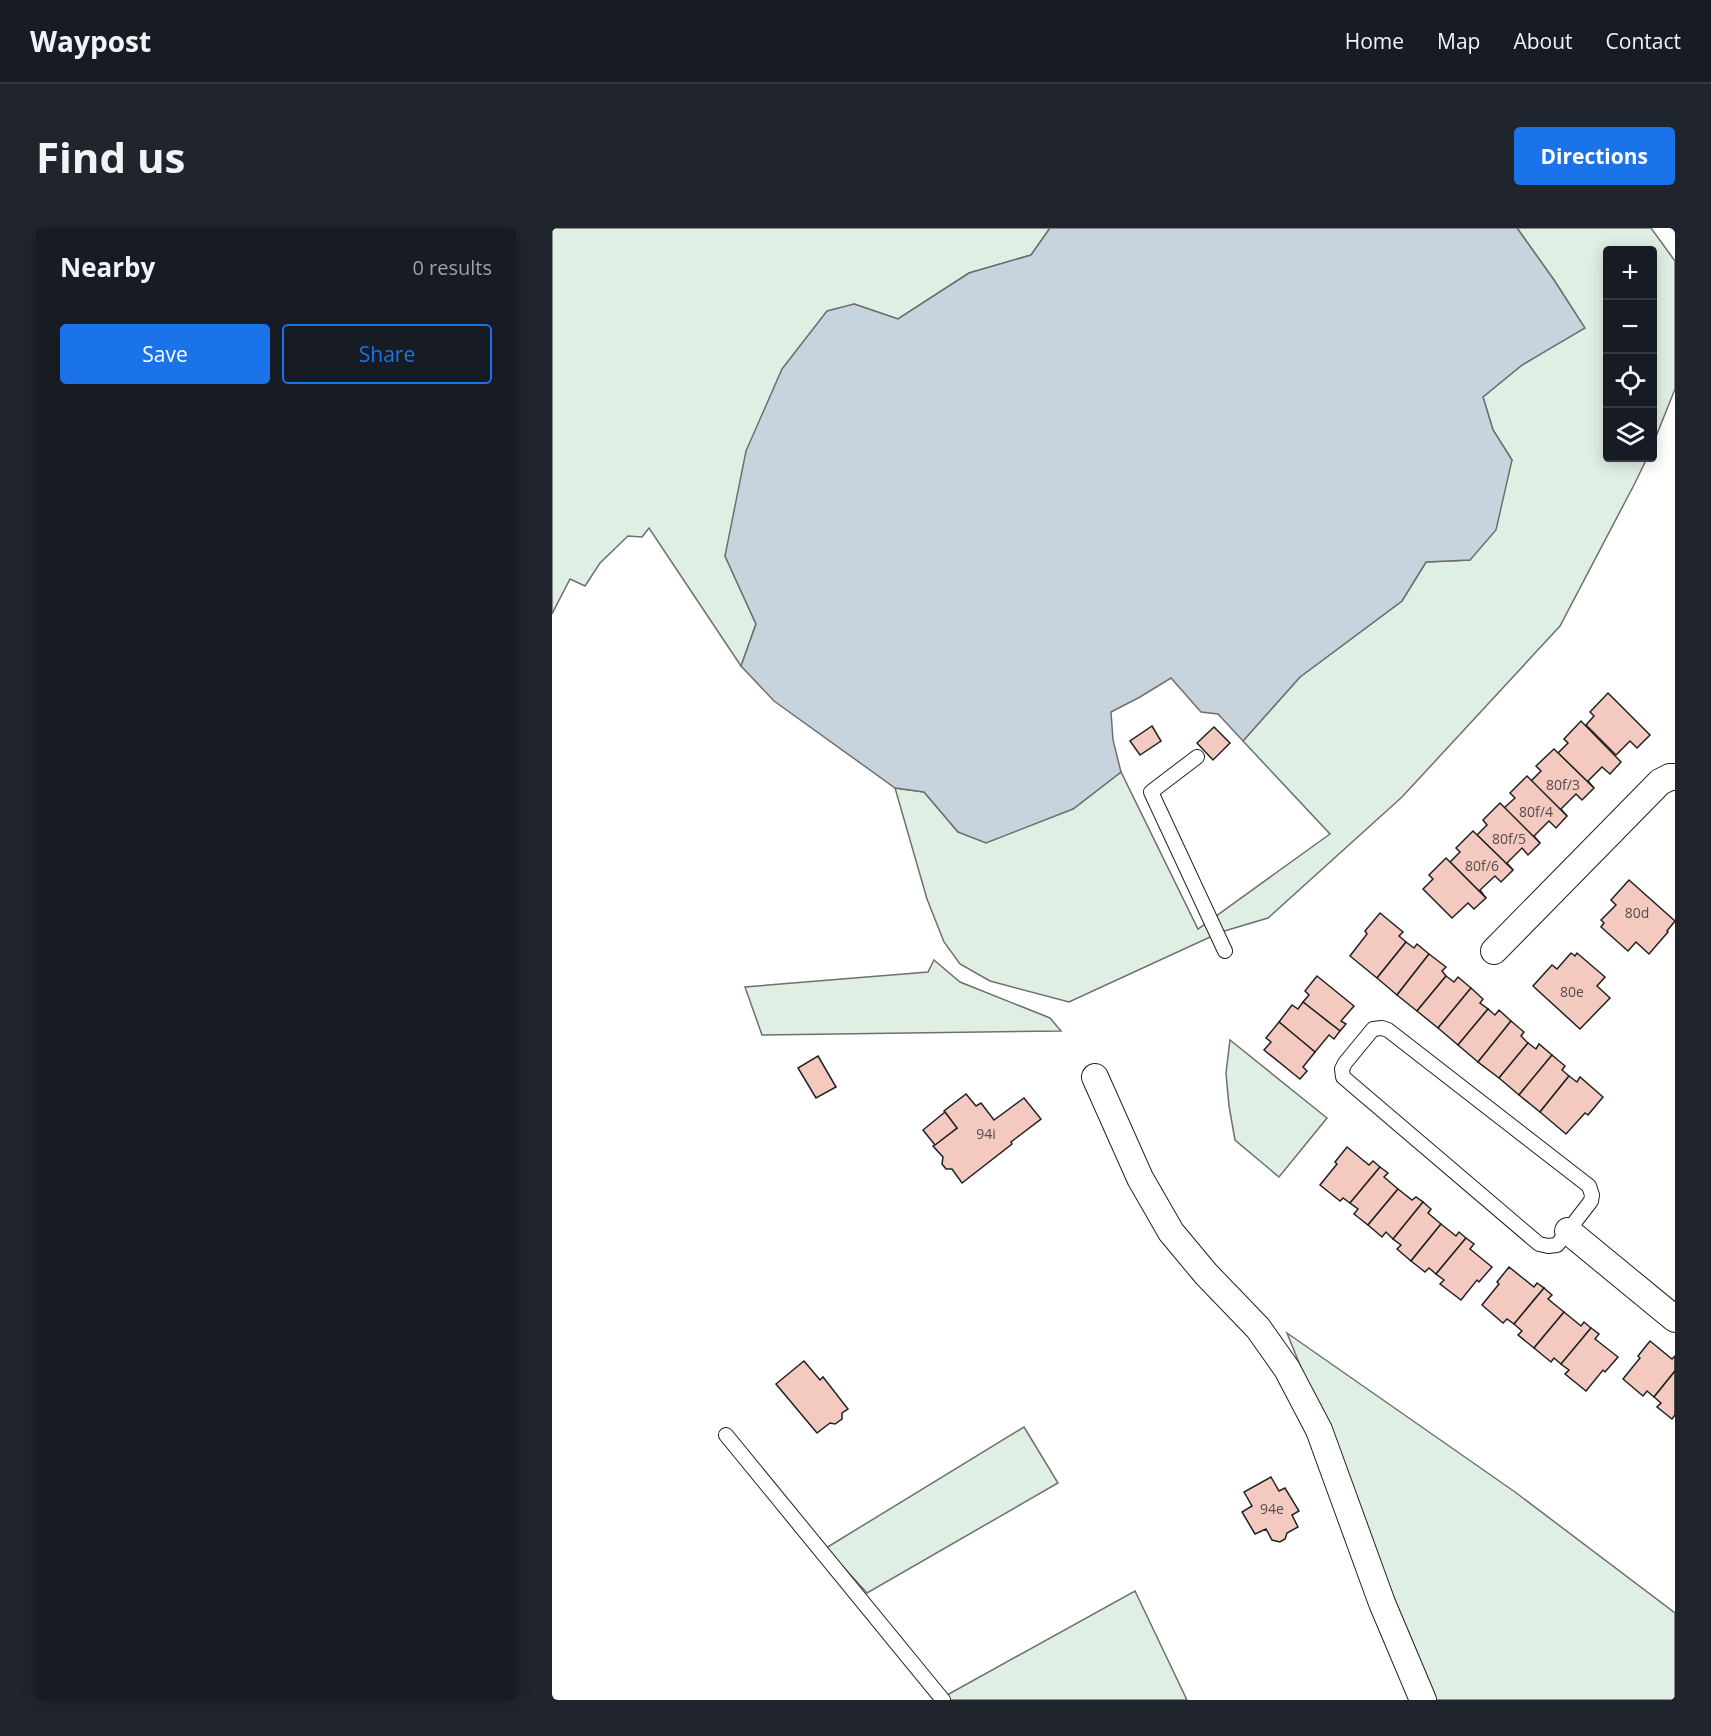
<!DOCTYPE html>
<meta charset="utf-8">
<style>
:root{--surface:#171b24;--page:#20242c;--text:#f1f3f6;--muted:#9ea1a6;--line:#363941;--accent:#1a73e8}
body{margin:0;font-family:"Open Sans",sans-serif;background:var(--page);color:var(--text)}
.controls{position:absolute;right:18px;top:18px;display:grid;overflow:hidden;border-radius:6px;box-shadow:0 3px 15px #0003}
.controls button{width:54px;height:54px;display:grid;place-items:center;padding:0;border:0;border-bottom:2px solid var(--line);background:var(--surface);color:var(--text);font:30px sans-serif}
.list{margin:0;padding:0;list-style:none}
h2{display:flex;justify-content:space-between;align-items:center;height:78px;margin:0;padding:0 24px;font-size:26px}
h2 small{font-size:20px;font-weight:400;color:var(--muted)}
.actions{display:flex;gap:12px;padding:18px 24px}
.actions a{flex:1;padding:14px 0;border:2px solid var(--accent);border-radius:6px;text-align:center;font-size:21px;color:var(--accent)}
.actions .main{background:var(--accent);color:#fff}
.icon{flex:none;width:33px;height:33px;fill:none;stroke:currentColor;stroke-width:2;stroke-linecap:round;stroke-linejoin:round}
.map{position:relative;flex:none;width:1123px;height:1472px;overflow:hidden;border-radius:6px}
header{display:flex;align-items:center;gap:36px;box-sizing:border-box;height:84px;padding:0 30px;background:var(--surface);border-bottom:2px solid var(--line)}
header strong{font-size:28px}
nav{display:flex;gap:33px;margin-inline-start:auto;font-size:21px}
.intro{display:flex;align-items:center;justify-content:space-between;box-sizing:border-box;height:144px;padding:0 36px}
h1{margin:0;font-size:42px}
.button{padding:15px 27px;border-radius:6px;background:var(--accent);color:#fff;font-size:21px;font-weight:700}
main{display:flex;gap:36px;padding:0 36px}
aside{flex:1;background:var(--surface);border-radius:6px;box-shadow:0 3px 15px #0003}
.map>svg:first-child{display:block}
.green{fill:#e0efe3;stroke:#6f6f6f;stroke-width:1.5}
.water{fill:#c7d3dd;stroke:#6f6f6f;stroke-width:1.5}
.building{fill:#f3c9c0;stroke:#222;stroke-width:1.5}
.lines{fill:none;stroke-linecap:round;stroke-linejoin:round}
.service-casing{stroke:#222;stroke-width:16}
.minor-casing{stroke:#222;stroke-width:28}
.service{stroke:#fff;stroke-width:14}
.minor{stroke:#fff;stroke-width:26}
.labels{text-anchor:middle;stroke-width:4.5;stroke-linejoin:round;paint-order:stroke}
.number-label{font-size:14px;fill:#564c4a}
</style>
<header>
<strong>Waypost</strong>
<nav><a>Home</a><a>Map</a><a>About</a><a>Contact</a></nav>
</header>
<div class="intro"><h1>Find us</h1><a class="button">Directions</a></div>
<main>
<aside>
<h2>Nearby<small>0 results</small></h2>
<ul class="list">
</ul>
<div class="actions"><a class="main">Save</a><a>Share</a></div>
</aside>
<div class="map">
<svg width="1123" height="1472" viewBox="0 0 1123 1472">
<rect width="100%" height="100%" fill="#fff"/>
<!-- green -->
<g class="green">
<path d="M 0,0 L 498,0 L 479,27 L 417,45 L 346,91 L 302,76 L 173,328 L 204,396 L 189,438 L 97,300 L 90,309 L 76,308 L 48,335 L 33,358 L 18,351 L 0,386 Z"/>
<path d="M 965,0 L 1099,0 L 1123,33 L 1123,161 L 1101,216 L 1100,22 L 1056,22 L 1056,230 L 1095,230 L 1083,255 L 1008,398 L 850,569 L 716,690 L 669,704 L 517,774 L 438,753 L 408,736 L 392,714 L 375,671 L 343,560 L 372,564 L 406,604 L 521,581 L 569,544 L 646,701 L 778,606 L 691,513 L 748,449 L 850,373 L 874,334 L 918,332 L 960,232 L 941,202 L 931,169 L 970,137 L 1032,99 L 1002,52 Z"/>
<path d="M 382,732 L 408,754 L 498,790 L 509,803 L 210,807 L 193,759 L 376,744 Z"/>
<path d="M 678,812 L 775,890 L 727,949 L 683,912 L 677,878 L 674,845 Z"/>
<path d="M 735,1105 L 963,1264 L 1123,1385 L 1123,1472 L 882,1472 L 835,1352 Z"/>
<path d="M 472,1199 L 506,1255 L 315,1365 L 274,1320 Z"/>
<path d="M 583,1363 L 635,1472 L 399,1472 L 395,1467 Z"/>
</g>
<!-- water -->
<path class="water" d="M 498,0 L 965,0 L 1002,52 L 1033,100 L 970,137 L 931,169 L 941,202 L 960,232 L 944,302 L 918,332 L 874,334 L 850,373 L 748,449 L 691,513 L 666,486 L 649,484 L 619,450 L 588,469 L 559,484 L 561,512 L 569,544 L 521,581 L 434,615 L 406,604 L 372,564 L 343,560 L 222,473 L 189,438 L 204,396 L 173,328 L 194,223 L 230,141 L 275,83 L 302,76 L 346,91 L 417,45 L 479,27 Z"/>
<!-- building -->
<g class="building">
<path d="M 1056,465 L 1098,507 L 1085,520 L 1078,513 L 1064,527 L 1034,497 L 1042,488 L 1038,484 Z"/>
<path d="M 1029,493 L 1069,534 L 1058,546 L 1050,539 L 1036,553 L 1042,560 L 1006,525 L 1016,515 L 1012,511 Z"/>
<path d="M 600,498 L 609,513 L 588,527 L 578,513 Z"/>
<path d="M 662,499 L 678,515 L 661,532 L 645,515 Z"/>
<path d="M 1002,521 L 1042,560 L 1030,572 L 1024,566 L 1009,581 L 1015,588 L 979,553 L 989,543 L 984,538 Z"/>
<path d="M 975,548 L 1015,588 L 1004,600 L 997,593 L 982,608 L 988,615 L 952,580 L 963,570 L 958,565 Z"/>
<path d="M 948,575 L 988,615 L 976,627 L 970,620 L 955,635 L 961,642 L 925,607 L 935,597 L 931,592 Z"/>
<path d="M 921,603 L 961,642 L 949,654 L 943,648 L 928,662 L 934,670 L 898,634 L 908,624 L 904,620 Z"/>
<path d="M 894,630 L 934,670 L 922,681 L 916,675 L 900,690 L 871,661 L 881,651 L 877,647 Z"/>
<path d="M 1077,652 L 1123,693 L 1115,703 L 1116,704 L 1097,726 L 1084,714 L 1076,723 L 1049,699 L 1052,695 L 1049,692 L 1064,677 L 1059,672 Z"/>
<path d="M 828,685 L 851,704 L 847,708 L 854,714 L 825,750 L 798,728 L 815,706 L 813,703 Z"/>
<path d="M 854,714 L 862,720 L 865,716 L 877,726 L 845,767 L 825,750 Z"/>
<path d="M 1019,725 L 1023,728 L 1025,725 L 1053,749 L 1045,758 L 1058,770 L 1028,801 L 981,758 L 1000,737 L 1005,741 Z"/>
<path d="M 877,726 L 894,739 L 890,743 L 894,748 L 865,783 L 845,767 Z"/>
<path d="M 765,748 L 802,778 L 789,793 L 794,796 L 788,803 L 751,774 L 757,767 L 753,763 Z"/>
<path d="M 894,748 L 902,754 L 906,749 L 919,760 L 886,800 L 865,783 Z"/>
<path d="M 919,760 L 931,771 L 928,775 L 936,781 L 906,817 L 886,800 Z"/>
<path d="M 751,774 L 788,803 L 782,811 L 777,807 L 763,824 L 727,794 L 740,777 L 746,781 Z"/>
<path d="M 936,781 L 943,787 L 947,782 L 959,793 L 926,834 L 906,817 Z"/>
<path d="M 959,793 L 972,804 L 969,808 L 976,815 L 947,850 L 926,834 Z"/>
<path d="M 727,794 L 763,824 L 751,839 L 755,843 L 748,851 L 712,822 L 719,814 L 714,810 Z"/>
<path d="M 976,815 L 984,821 L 987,816 L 1000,827 L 967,867 L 947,850 Z"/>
<path d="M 1000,827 L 1013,838 L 1010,842 L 1017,848 L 988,884 L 967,867 Z"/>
<path d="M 266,828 L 284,859 L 264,870 L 246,840 Z"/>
<path d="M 1017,848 L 1025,854 L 1028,849 L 1051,869 L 1036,887 L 1033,885 L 1014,906 L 988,884 Z"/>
<path d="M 414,866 L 424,878 L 429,875 L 442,892 L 472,870 L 489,891 L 459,914 L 460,916 L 410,955 L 400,941 L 394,941 L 390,936 L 391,929 L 381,918 L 405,900 L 392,883 Z"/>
<path d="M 393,884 L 405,900 L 383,917 L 371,902 Z"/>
<path d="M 795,919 L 817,937 L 821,933 L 828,939 L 798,975 L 791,970 L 788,973 L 768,957 L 785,936 L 783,934 Z"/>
<path d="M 828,939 L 836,945 L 832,949 L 846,961 L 816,997 L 802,986 L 806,981 L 798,975 Z"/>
<path d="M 846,961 L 860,972 L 864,969 L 871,974 L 841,1011 L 834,1004 L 830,1009 L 816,997 Z"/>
<path d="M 871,974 L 879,981 L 876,985 L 889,996 L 859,1033 L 845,1021 L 849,1017 L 841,1011 Z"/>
<path d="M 889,996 L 904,1008 L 907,1004 L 914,1010 L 884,1046 L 877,1040 L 873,1044 L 859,1033 Z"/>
<path d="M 914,1010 L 922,1016 L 918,1021 L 940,1039 L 927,1054 L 925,1052 L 909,1072 L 888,1056 L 892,1052 L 884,1046 Z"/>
<path d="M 957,1039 L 982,1059 L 985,1055 L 992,1060 L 962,1096 L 955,1091 L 951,1095 L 930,1077 L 947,1056 L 945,1054 Z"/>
<path d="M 992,1060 L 1000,1067 L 996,1071 L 1012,1084 L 982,1120 L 966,1107 L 970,1103 L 962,1096 Z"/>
<path d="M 1012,1084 L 1029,1098 L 1032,1094 L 1039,1100 L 1009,1136 L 1002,1130 L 999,1134 L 982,1120 Z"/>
<path d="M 1039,1100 L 1047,1106 L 1043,1111 L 1066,1129 L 1053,1144 L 1051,1142 L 1034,1163 L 1013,1146 L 1017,1142 L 1009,1136 Z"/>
<path d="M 1098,1113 L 1120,1131 L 1123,1128 L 1123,1143 L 1102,1169 L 1095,1163 L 1091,1168 L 1071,1151 L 1088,1130 L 1086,1128 Z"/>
<path d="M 252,1133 L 268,1152 L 271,1149 L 296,1181 L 290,1185 L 290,1191 L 283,1196 L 278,1195 L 265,1205 L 224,1156 Z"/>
<path d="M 1123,1143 L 1123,1187 L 1120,1191 L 1105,1179 L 1109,1175 L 1102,1169 Z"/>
<path d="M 719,1249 L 727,1263 L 733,1260 L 747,1283 L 740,1287 L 746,1299 L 735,1305 L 733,1311 L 728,1314 L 720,1312 L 714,1301 L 703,1306 L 690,1284 L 700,1278 L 692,1264 Z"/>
</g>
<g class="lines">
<!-- service casing -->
<g class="service-casing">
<g id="service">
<path d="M 645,529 L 599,564 L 673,723"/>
<path d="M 830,800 L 836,802 L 1037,958 L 1040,967 L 1039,973 L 1005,1017 L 996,1018 L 987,1016 L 791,849 L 790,841 L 793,835 L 821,801 Z"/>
<path d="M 174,1207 L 391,1472"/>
</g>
</g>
<!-- minor casing -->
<g class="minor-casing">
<g id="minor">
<path d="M 942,723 L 1108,554 L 1118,549 L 1123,549"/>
<path d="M 543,849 L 588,950 L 619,1004 L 654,1046 L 706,1100 L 735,1141 L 767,1202 L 830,1375 L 871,1472"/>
<path d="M 1016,1003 L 1123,1091"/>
</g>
</g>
<!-- service -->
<use href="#service" class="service"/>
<!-- minor -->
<use href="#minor" class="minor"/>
</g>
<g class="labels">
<!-- number labels -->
<g class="number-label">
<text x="1011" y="562">80f/3</text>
<text x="984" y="589">80f/4</text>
<text x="957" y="616">80f/5</text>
<text x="930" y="643">80f/6</text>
<text x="1085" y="690">80d</text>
<text x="1020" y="769">80e</text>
<text x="434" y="911">94i</text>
<text x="720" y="1286">94e</text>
</g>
</g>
</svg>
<div class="controls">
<button>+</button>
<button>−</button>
<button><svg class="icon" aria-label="locate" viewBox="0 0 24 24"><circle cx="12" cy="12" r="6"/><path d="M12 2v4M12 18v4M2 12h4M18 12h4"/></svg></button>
<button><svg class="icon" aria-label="layers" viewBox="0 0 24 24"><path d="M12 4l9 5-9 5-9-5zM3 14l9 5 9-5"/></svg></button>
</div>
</div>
</main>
